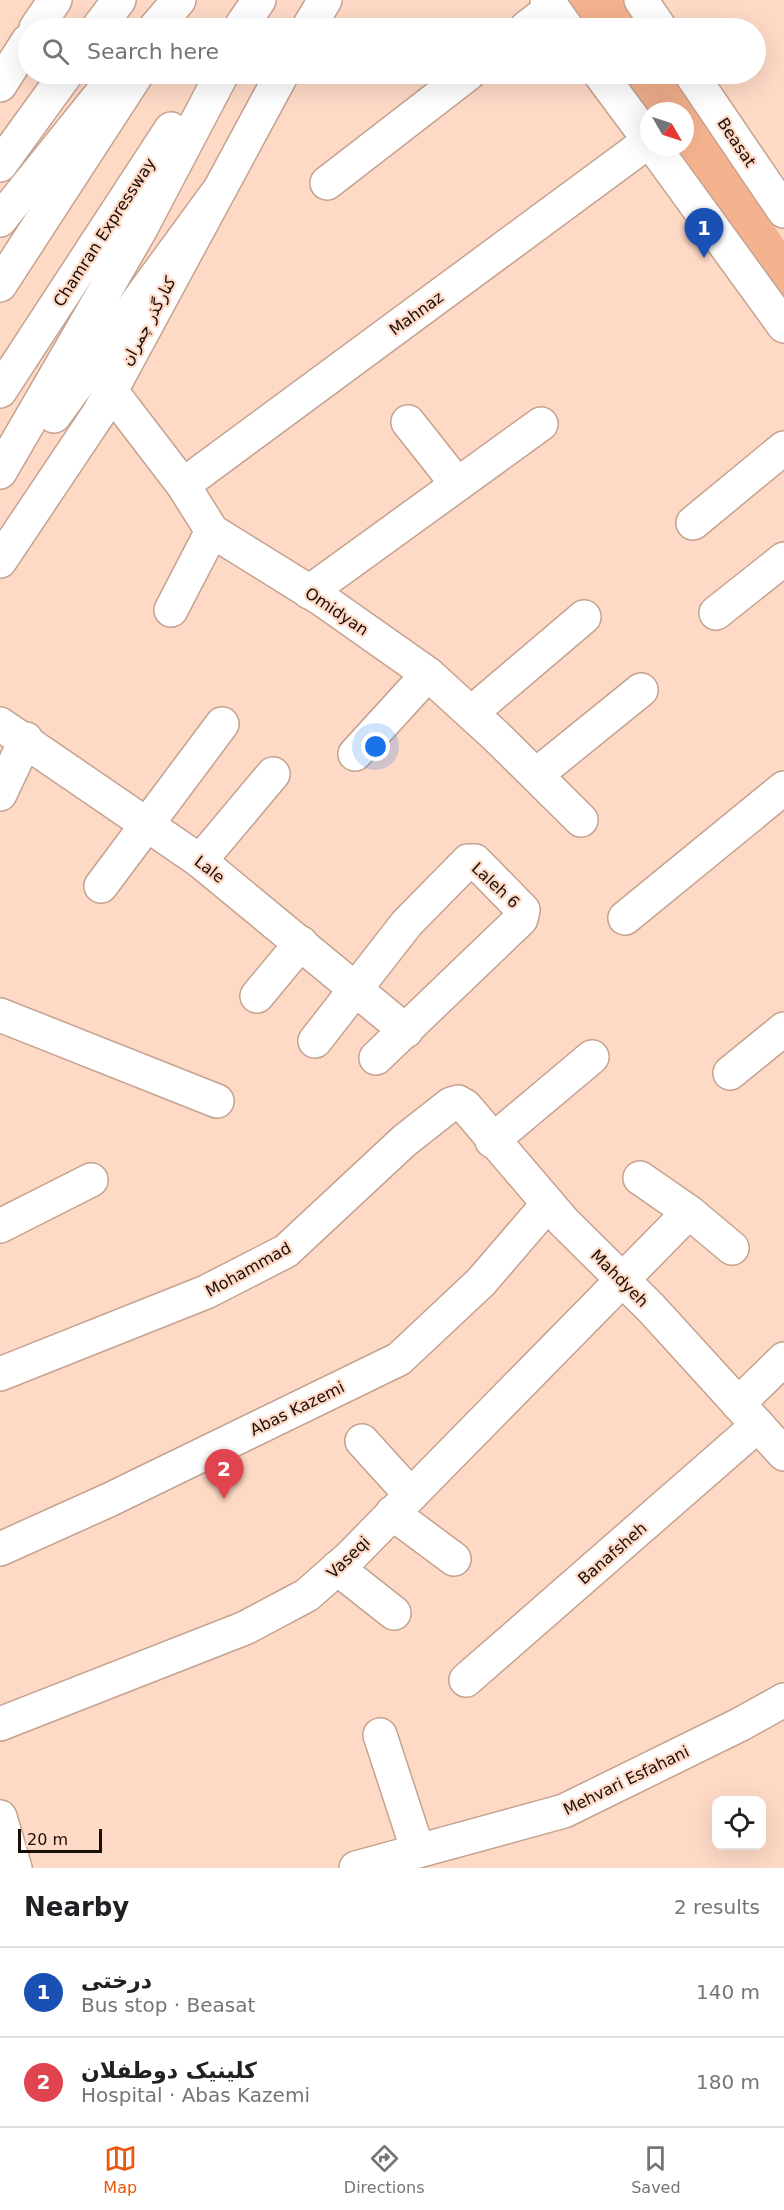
<!DOCTYPE html>
<meta charset="utf-8">
<style>
:root{--surface:#fff;--page:#f2f2f2;--text:#202124;--muted:#757577;--line:#e0e0e0;--accent:#ea580c}
body{margin:0;font-family:"DejaVu Sans","Noto Sans Arabic",sans-serif;background:var(--page);color:var(--text)}
.controls{position:absolute;right:18px;bottom:18px;display:grid;overflow:hidden;border-radius:12px;box-shadow:0 6px 24px #0002}
.controls button{width:54px;height:54px;display:grid;place-items:center;padding:0;border:0;border-bottom:2px solid var(--line);background:var(--surface);color:var(--text);font:30px sans-serif}
.compass{position:absolute;left:640px;top:102px;width:54px;height:54px;border-radius:50%;background:var(--surface);box-shadow:0 6px 24px #0002;rotate:129deg}
.scale{position:absolute;left:18px;bottom:15px;width:84px;box-sizing:border-box;padding-left:6px;border:3px solid #1a0e08;border-top:0;font-size:16px;line-height:21px;white-space:nowrap;color:#1a0e08;-webkit-text-stroke:4px #fed9c6;paint-order:stroke}
.you{position:absolute;left:376px;top:747px;width:21px;height:21px;margin:-15px;border:4px solid #fff;border-radius:50%;background:#1a73e8;box-shadow:0 0 0 9px #1a73e833}
.badge{display:grid;place-items:center;width:39px;height:39px;border-radius:50%;background:var(--accent);color:#fff;font-size:20px;font-weight:700}
.pin{position:absolute;translate:-50% -50px;filter:drop-shadow(0 2px 3px #0008)}
.pin::after{content:'';position:absolute;top:32px;width:21px;height:18px;background:inherit;clip-path:polygon(0 0,100% 0,50% 100%)}
.list{margin:0;padding:0;list-style:none}
h2{display:flex;justify-content:space-between;align-items:center;height:78px;margin:0;padding:0 24px;font-size:26px}
h2 small{font-size:20px;font-weight:400;color:var(--muted)}
.list li{display:grid;grid-template-columns:39px 1fr auto;gap:18px;align-items:center;box-sizing:border-box;height:90px;padding:0 24px;border-top:2px solid var(--line)}
.list b{display:block;font-size:22px;white-space:nowrap}
.list p{margin:0;font-size:20px;white-space:nowrap;color:var(--muted)}
.list em{font-size:20px;font-style:normal;color:var(--muted)}
.icon{flex:none;width:33px;height:33px;fill:none;stroke:currentColor;stroke-width:2;stroke-linecap:round;stroke-linejoin:round}
.map{position:relative;flex:none;width:784px;height:1868px;overflow:hidden}
.search{position:absolute;background:var(--surface);box-shadow:0 6px 24px #0002;left:18px;right:18px;top:18px;height:66px;display:flex;align-items:center;gap:15px;box-sizing:border-box;padding:0 21px;border-radius:33px;color:var(--muted);font-size:22px}
.sheet{height:258px;background:var(--surface)}
nav{display:flex;justify-content:space-around;align-items:center;box-sizing:border-box;height:84px;border-top:2px solid var(--line);background:var(--surface);font-size:16px;color:var(--muted)}
nav a{display:grid;justify-items:center;gap:3px}
nav .on{color:var(--accent)}
.map>svg:first-child{display:block}
.green{fill:#f4b28e}
.lines{fill:none;stroke-linecap:round;stroke-linejoin:round}
.minor-casing{stroke:#c5a290;stroke-width:36}
.major-casing{stroke:#c5a290;stroke-width:36}
.highway-casing{stroke:#c5a290;stroke-width:36}
.minor{stroke:#fff;stroke-width:33}
.major{stroke:#fff;stroke-width:33}
.highway{stroke:#fff;stroke-width:33}
.labels{text-anchor:middle;stroke-width:4.5;stroke-linejoin:round;paint-order:stroke}
.street-label{font-size:16px;fill:#1a0e08;stroke:#fed9c6}
</style>
<div class="map">
<svg width="784" height="1868" viewBox="0 0 784 1868">
<rect width="100%" height="100%" fill="#fed9c6"/>
<!-- green -->
<g class="green">
<path d="M 562,0 L 625,0 L 644,28 L 584,28 Z"/>
<path d="M 618,74 L 674,74 L 784,241 L 784,295 L 674,147 L 685,147 L 685,111 L 649,111 L 649,114 Z"/>
</g>
<g class="lines">
<!-- minor casing -->
<g class="minor-casing">
<g id="minor">
<path d="M 36,28 L 55,0"/>
<path d="M 526,28 L 552,8"/>
<path d="M 0,85 L 28,41"/>
<path d="M 327,183 L 468,74"/>
<path d="M 111,391 L 183,485 L 212,531 L 323,600 L 428,674 L 496,736 L 581,820"/>
<path d="M 408,422 L 457,484"/>
<path d="M 183,485 L 649,141"/>
<path d="M 693,523 L 784,448"/>
<path d="M 309,592 L 541,424"/>
<path d="M 171,610 L 212,531"/>
<path d="M 716,613 L 784,559"/>
<path d="M 471,713 L 584,617"/>
<path d="M 0,724 L 200,861 L 406,1031"/>
<path d="M 355,754 L 428,674"/>
<path d="M 536,775 L 641,690"/>
<path d="M 0,794 L 26,739"/>
<path d="M 200,861 L 273,774"/>
<path d="M 101,886 L 222,724"/>
<path d="M 625,918 L 784,788"/>
<path d="M 257,996 L 301,943"/>
<path d="M 0,1015 L 217,1101"/>
<path d="M 315,1041 L 407,923 L 468,861 L 475,861 L 523,910 L 521,919 L 376,1058"/>
<path d="M 730,1073 L 784,1029"/>
<path d="M 492,1141 L 592,1057"/>
<path d="M 640,1178 L 689,1212"/>
<path d="M 0,1226 L 91,1180"/>
<path d="M 0,1374 L 206,1292 L 286,1251 L 404,1141 L 451,1104 L 458,1102 L 465,1106 L 564,1222 L 651,1308 L 784,1454"/>
<path d="M 738,1404 L 784,1359"/>
<path d="M 362,1441 L 411,1495"/>
<path d="M 392,1513 L 454,1559"/>
<path d="M 0,1549 L 109,1500 L 399,1359 L 481,1282 L 548,1204"/>
<path d="M 337,1568 L 394,1613"/>
<path d="M 466,1680 L 758,1425"/>
<path d="M 0,1724 L 245,1628 L 307,1595 L 349,1558 L 689,1212 L 732,1248"/>
<path d="M 380,1735 L 418,1851"/>
<path d="M 0,1817 L 15,1868"/>
</g>
</g>
<!-- major casing -->
<g class="major-casing">
<g id="major">
<path d="M 547,0 L 567,28"/>
<path d="M 641,0 L 660,28"/>
<path d="M 98,28 L 119,0"/>
<path d="M 308,28 L 325,0"/>
<path d="M 600,74 L 649,140"/>
<path d="M 691,74 L 784,211"/>
<path d="M 654,147 L 784,326"/>
<path d="M 0,165 L 66,74"/>
<path d="M 0,561 L 99,413 L 282,74"/>
<path d="M 356,1868 L 564,1811 L 741,1724 L 784,1700"/>
</g>
</g>
<!-- highway casing -->
<g class="highway-casing">
<g id="highway">
<path d="M 155,28 L 179,0"/>
<path d="M 240,28 L 259,0"/>
<path d="M 0,220 L 109,84"/>
<path d="M 0,285 L 137,74"/>
<path d="M 0,391 L 171,129"/>
<path d="M 54,416 L 217,193"/>
<path d="M 0,472 L 139,232 L 222,74"/>
</g>
</g>
<!-- minor -->
<use href="#minor" class="minor"/>
<!-- major -->
<use href="#major" class="major"/>
<!-- highway -->
<use href="#highway" class="highway"/>
</g>
<g class="labels">
<!-- street labels -->
<g class="street-label">
<text transform="translate(737 142) rotate(56)" y="6">Beasat</text>
<text transform="translate(104 232) rotate(-57)" y="6">Chamran Expressway</text>
<text transform="translate(416 313) rotate(-36)" y="6">Mahnaz</text>
<text transform="translate(148 321) rotate(-62)" y="6">کنارگذر چمران</text>
<text transform="translate(337 611) rotate(34)" y="6">Omidyan</text>
<text transform="translate(210 869) rotate(38)" y="6">Lale</text>
<text transform="translate(496 885) rotate(43)" y="6">Laleh 6</text>
<text transform="translate(248 1269) rotate(-29)" y="6">Mohammad</text>
<text transform="translate(620 1278) rotate(45)" y="6">Mahdyeh</text>
<text transform="translate(297 1408) rotate(-26)" y="6">Abas Kazemi</text>
<text transform="translate(612 1553) rotate(-41)" y="6">Banafsheh</text>
<text transform="translate(348 1557) rotate(-44)" y="6">Vaseqi</text>
<text transform="translate(626 1780) rotate(-26)" y="6">Mehvari Esfahani</text>
</g>
</g>
</svg>
<div class="controls">
<button><svg class="icon" aria-label="locate" viewBox="0 0 24 24"><circle cx="12" cy="12" r="6"/><path d="M12 2v4M12 18v4M2 12h4M18 12h4"/></svg></button>
</div>
<svg class="compass" viewBox="-18 -18 36 36"><path d="M0-13l5 13h-10z" fill="#e53935"/><path d="M0 13l5-13h-10z" fill="#757577"/></svg>
<div class="scale">20 m</div>
<div class="you"></div>
<div class="pin badge" style="left:704px;top:258px;background:#1a4fb4">1</div>
<div class="pin badge" style="left:224px;top:1499px;background:#e0444e">2</div>
<div class="search"><svg class="icon" aria-label="search" viewBox="0 0 24 24"><circle cx="10" cy="10" r="6"/><path d="M15 15l6 6"/></svg>Search here</div>
</div>
<section class="sheet">
<h2>Nearby<small>2 results</small></h2>
<ul class="list">
<li><span class="badge" style="background:#1a4fb4">1</span><div><b>درختی</b><p>Bus stop · Beasat</p></div><em>140 m</em></li>
<li><span class="badge" style="background:#e0444e">2</span><div><b>کلینیک دوطفلان</b><p>Hospital · Abas Kazemi</p></div><em>180 m</em></li>
</ul>
</section>
<nav>
<a class="on"><svg class="icon" aria-label="map" viewBox="0 0 24 24"><path d="M3 6l6-2 6 2 6-2v14l-6 2-6-2-6 2zM9 4v14M15 6v14"/></svg>Map</a>
<a><svg class="icon" aria-label="directions" viewBox="0 0 24 24"><path d="M12 3l9 9-9 9-9-9zM9 14v-3h6M13 9l2 2-2 2"/></svg>Directions</a>
<a><svg class="icon" aria-label="saved" viewBox="0 0 24 24"><path d="M7 4h10v16l-5-4-5 4z"/></svg>Saved</a>
</nav>
